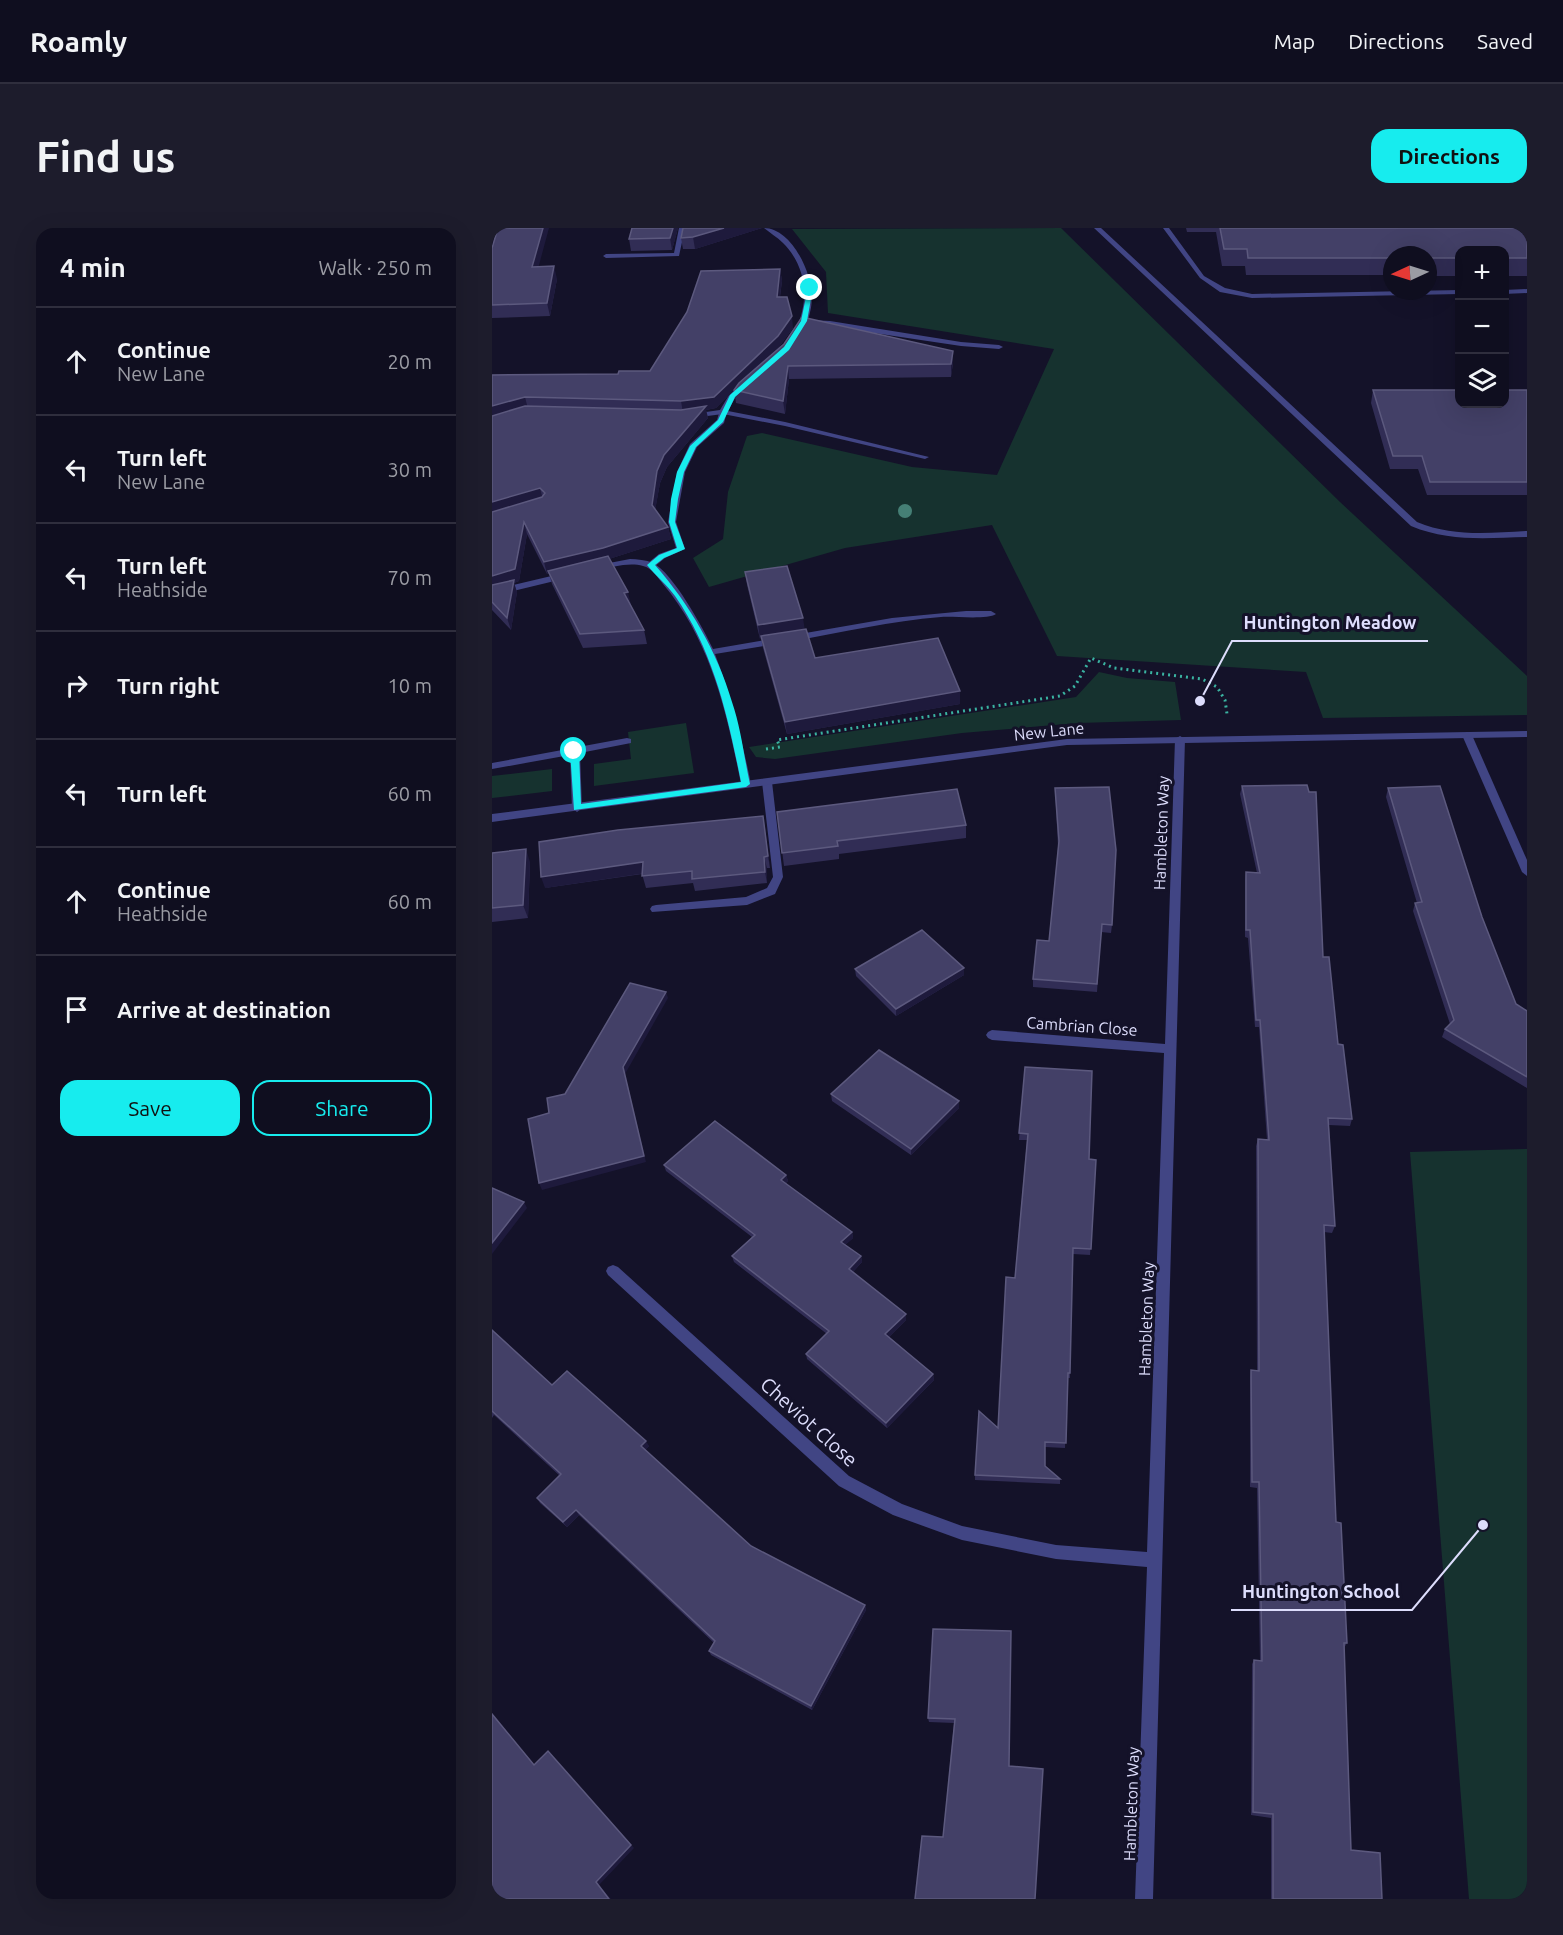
<!DOCTYPE html>
<meta charset="utf-8">
<style>
:root{--surface:#0f0e1f;--page:#1d1c2c;--text:#f1f3f6;--muted:#9b9ca4;--line:#2f2e3d;--accent:#17ecee}
body{margin:0;font-family:Ubuntu,sans-serif;background:var(--page);color:var(--text)}
.controls{position:absolute;right:18px;top:18px;display:grid;overflow:hidden;border-radius:12px;box-shadow:0 6px 24px #0002}
.controls button{width:54px;height:54px;display:grid;place-items:center;padding:0;border:0;border-bottom:2px solid var(--line);background:var(--surface);color:var(--text);font:30px sans-serif}
.compass{position:absolute;left:891px;top:18px;width:54px;height:54px;border-radius:50%;background:var(--surface);box-shadow:0 6px 24px #0002;rotate:266deg}
.stop{position:absolute;width:18px;height:18px;margin:-14px;border:4px solid #17ecee;border-radius:50%;background:#fff}
.stop.end{background:#17ecee;border-color:#fff;box-shadow:0 2px 6px #0008}
.list{margin:0;padding:0;list-style:none}
h2{display:flex;justify-content:space-between;align-items:center;height:78px;margin:0;padding:0 24px;font-size:26px}
h2 small{font-size:20px;font-weight:400;color:var(--muted)}
.list li{display:grid;grid-template-columns:39px 1fr auto;gap:18px;align-items:center;box-sizing:border-box;height:108px;padding:0 24px;border-top:2px solid var(--line)}
.list b{display:block;font-size:22px;white-space:nowrap}
.list p{margin:0;font-size:20px;white-space:nowrap;color:var(--muted)}
.list em{font-size:20px;font-style:normal;color:var(--muted)}
.actions{display:flex;gap:12px;padding:18px 24px}
.actions a{flex:1;padding:14px 0;border:2px solid var(--accent);border-radius:18px;text-align:center;font-size:21px;color:var(--accent)}
.actions .main{background:var(--accent);color:#111}
.icon{flex:none;width:33px;height:33px;fill:none;stroke:currentColor;stroke-width:2;stroke-linecap:round;stroke-linejoin:round}
.map{position:relative;flex:none;width:1035px;height:1671px;overflow:hidden;border-radius:18px}
header{display:flex;align-items:center;gap:36px;box-sizing:border-box;height:84px;padding:0 30px;background:var(--surface);border-bottom:2px solid var(--line)}
header strong{font-size:28px}
nav{display:flex;gap:33px;margin-inline-start:auto;font-size:21px}
.intro{display:flex;align-items:center;justify-content:space-between;box-sizing:border-box;height:144px;padding:0 36px}
h1{margin:0;font-size:42px}
.button{padding:15px 27px;border-radius:18px;background:var(--accent);color:#111;font-size:21px;font-weight:700}
main{display:flex;gap:36px;padding:0 36px}
aside{flex:1;background:var(--surface);border-radius:18px;box-shadow:0 6px 24px #0002}
.map>svg:first-child{display:block}
.green{fill:#16322f}
.lines{fill:none;stroke-linecap:round;stroke-linejoin:round}
.path{stroke:#3ab3a1;stroke-width:3;stroke-dasharray:2 4;stroke-linecap:butt}
.service{fill:#414584;fill-rule:evenodd}
.pedestrian{fill:#414584;fill-rule:evenodd}
.minor{fill:#414584;fill-rule:evenodd}
.tertiary{fill:#414584;fill-rule:evenodd}
.tree{fill:#457f75}
.wall{fill:#312d55}
.shaded-wall{fill:#1e1a3c}
.building{fill:#434067;stroke:#5c597e;stroke-width:1.5}
.route{fill:#17ecee}
.labels{text-anchor:middle;stroke-width:6;stroke-linejoin:round;paint-order:stroke}
.street-label{font-size:16px;fill:#ddddfc;stroke:#141229}
.near-street-label{font-size:20px;fill:#ddddfc;stroke:#141229}
.leader{fill:none;stroke:#ddddfc;stroke-width:2}
.callout-dot{fill:#ddddfc;stroke:#141229;stroke-width:2}
.callout-label{font-size:18px;text-anchor:middle;font-weight:bold;fill:#ddddfc;stroke:#141229;stroke-width:6;stroke-linejoin:round;paint-order:stroke}
</style>
<header>
<strong>Roamly</strong>
<nav><a>Map</a><a>Directions</a><a>Saved</a></nav>
</header>
<div class="intro"><h1>Find us</h1><a class="button">Directions</a></div>
<main>
<aside>
<h2>4 min<small>Walk · 250 m</small></h2>
<ul class="list">
<li><svg class="icon" aria-label="ahead" viewBox="0 0 24 24"><path d="M12 20V5M6 11l6-6 6 6"/></svg><div><b>Continue</b><p>New Lane</p></div><em>20 m</em></li>
<li><svg class="icon" aria-label="left" viewBox="0 0 24 24"><path d="M17 20v-9H6M10 6l-5 5 5 5"/></svg><div><b>Turn left</b><p>New Lane</p></div><em>30 m</em></li>
<li><svg class="icon" aria-label="left" viewBox="0 0 24 24"><path d="M17 20v-9H6M10 6l-5 5 5 5"/></svg><div><b>Turn left</b><p>Heathside</p></div><em>70 m</em></li>
<li><svg class="icon" aria-label="right" viewBox="0 0 24 24"><path d="M7 20v-9h11M14 6l5 5-5 5"/></svg><div><b>Turn right</b></div><em>10 m</em></li>
<li><svg class="icon" aria-label="left" viewBox="0 0 24 24"><path d="M17 20v-9H6M10 6l-5 5 5 5"/></svg><div><b>Turn left</b></div><em>60 m</em></li>
<li><svg class="icon" aria-label="ahead" viewBox="0 0 24 24"><path d="M12 20V5M6 11l6-6 6 6"/></svg><div><b>Continue</b><p>Heathside</p></div><em>60 m</em></li>
<li><svg class="icon" aria-label="arrive" viewBox="0 0 24 24"><path d="M6 21V4h12l-3 4 3 4H6"/></svg><div><b>Arrive at destination</b></div></li>
</ul>
<div class="actions"><a class="main">Save</a><a>Share</a></div>
</aside>
<div class="map">
<svg width="1035" height="1671" viewBox="0 0 1035 1671">
<rect width="100%" height="100%" fill="#141229"/>
<!-- green -->
<g class="green">
<path d="M 569,0 L 848,274 L 1035,448 L 1035,487 L 831,490 L 814,444 L 565,428 L 500,297 L 353,320 L 217,359 L 201,330 L 231,311 L 236,264 L 255,208 L 270,205 L 420,239 L 505,247 L 562,121 L 336,85 L 334,44 L 300,1 Z"/>
<path d="M 607,444 L 635,450 L 683,454 L 689,492 L 586,495 L 470,505 L 283,531 L 264,529 L 257,519 L 584,469 Z"/>
<path d="M 194,495 L 202,545 L 102,558 L 102,536 L 139,531 L 136,504 Z"/>
<path d="M 60,541 L 60,563 L 0,570 L 0,548 Z"/>
<path d="M 1035,921 L 1035,1671 L 977,1671 L 918,924 Z"/>
</g>
<g class="lines">
<!-- path -->
<path class="path" d="M 274,521 L 288,519 L 285,512 L 568,468 L 583,458 L 599,430 L 622,440 L 710,451 L 725,459 L 733,472 L 735,486"/>
<!-- service -->
<g class="service">
<path d="M 187,0 L 193,0 L 187,28 L 114,30 L 111,28 L 114,26 L 182,25 Z"/>
<path d="M 602,0 L 609,0 L 925,294 C 961,309 997,305 1035,303 L 1035,309 C 995,310 957,314 919,298 Z"/>
<path d="M 671,0 L 677,0 L 712,48 L 733,60 L 760,66 L 968,62 L 968,66 L 760,70 L 728,64 L 708,50 Z"/>
<path d="M 1035,61 L 1035,65 L 1012,66 L 1012,62 Z"/>
<path d="M 275,551 L 280,554 L 291,649 L 283,666 L 255,677 L 160,684 L 158,681 L 160,678 L 164,677 L 254,669 L 275,660 L 281,649 L 270,554 Z"/>
</g>
<!-- pedestrian -->
<path class="pedestrian" d="M 228,182 L 235,184 L 232,195 L 205,219 L 193,244 L 184,294 L 193,321 L 173,330 L 162,339 L 156,339 L 156,335 L 167,326 L 184,320 L 176,294 L 185,244 L 198,216 L 225,192 Z"/>
<!-- minor -->
<g class="minor">
<path d="M 272,0 C 299,0 320,44 320,69 C 320,77 318,85 316,92 L 338,93 L 469,114 L 507,117 L 511,119 L 507,121 L 469,118 L 315,95 L 310,105 L 304,105 L 303,103 C 318,73 315,39 291,15 C 285,9 278,5 272,0 Z"/>
<path d="M 252,154 L 259,156 L 243,170 L 236,183 L 293,194 L 437,229 L 433,231 L 293,198 L 231,186 L 200,190 L 196,188 L 200,186 L 228,182 L 237,167 Z"/>
<path d="M 138,331 C 145,331 154,332 161,335 C 181,345 211,400 221,421 L 285,410 L 290,413 L 285,416 L 223,426 C 239,468 250,512 259,556 L 258,558 L 250,558 L 249,556 C 235,485 219,413 171,356 C 166,350 160,340 151,338 C 137,334 120,339 106,343 L 102,340 L 112,336 Z"/>
<path d="M 72,345 L 76,348 L 75,350 L 0,368 L 0,362 Z"/>
<path d="M 474,383 L 499,383 L 504,386 C 495,392 462,388 449,389 C 399,393 351,404 302,413 L 297,410 L 302,407 L 400,390 Z"/>
<path d="M 975,504 L 980,507 L 1035,632 L 1035,648 L 1030,644 L 970,507 Z"/>
<path d="M 688,508 L 693,511 L 661,1671 L 643,1671 L 655,1339 L 564,1331 L 470,1312 L 401,1287 L 347,1258 L 116,1047 L 114,1043 L 116,1039 L 121,1037 L 126,1039 L 357,1248 L 410,1276 L 470,1298 L 564,1317 L 655,1324 L 672,825 L 500,812 L 496,810 L 494,807 L 496,804 L 500,802 L 673,816 L 683,511 Z"/>
<path d="M 135,510 L 139,511 L 139,515 L 88,525 L 90,580 L 85,584 L 80,580 L 78,527 L 0,541 L 0,535 Z"/>
</g>
<!-- tertiary -->
<path class="tertiary" d="M 1035,503 L 1035,509 L 575,517 L 0,594 L 0,586 L 575,511 Z"/>
</g>
<!-- trees -->
<circle class="tree" cx="413" cy="283" r="7"/>
<!-- wall -->
<g class="wall">
<path d="M 186,0 L 180,22 L 139,23 L 137,11 Z"/>
<path d="M 191,0 L 270,0 L 203,21 L 191,21 L 189,10 Z"/>
<path d="M 694,0 L 1035,0 L 1035,48 L 1012,48 L 1012,22 L 968,22 L 968,48 L 936,48 L 936,27 L 900,27 L 900,47 L 754,47 L 753,38 L 730,38 L 724,4 L 695,4 Z"/>
<path d="M 0,20 L 47,39 L 65,51 L 58,88 L 0,90 Z"/>
<path d="M 288,41 L 290,53 L 288,69 L 301,100 L 287,119 L 278,128 L 461,135 L 459,149 L 297,151 L 293,186 L 244,175 L 242,162 L 224,180 L 214,182 L 216,190 L 175,239 L 168,255 L 163,282 L 176,299 L 179,311 L 117,331 L 139,378 L 152,402 L 155,416 L 91,420 L 60,356 L 57,346 L 55,346 L 35,306 L 27,353 L 22,355 L 25,364 L 19,402 L 0,382 L 0,147 L 126,146 L 158,143 Z"/>
<path d="M 881,162 L 1035,162 L 1035,267 L 935,267 L 926,241 L 898,241 L 879,175 Z"/>
<path d="M 253,344 L 312,401 L 323,430 L 468,476 L 295,506 L 271,420 L 269,410 L 268,411 L 255,357 Z"/>
<path d="M 750,558 L 831,729 L 846,816 L 860,891 L 858,898 L 837,897 L 843,998 L 840,1005 L 832,1004 L 844,1294 L 855,1415 L 852,1420 L 859,1622 L 890,1671 L 779,1671 L 779,1590 L 759,1587 L 760,1436 L 762,1432 L 768,1433 L 765,1260 L 758,1259 L 758,1149 L 759,1142 L 765,1143 L 764,918 L 766,911 L 775,912 L 767,799 L 763,799 L 756,710 L 753,709 L 753,652 L 754,644 L 765,645 L 748,566 Z"/>
<path d="M 563,560 L 620,697 L 619,705 L 609,704 L 605,764 L 541,759 L 541,751 L 557,713 L 566,619 Z"/>
<path d="M 896,560 L 990,689 L 1024,776 L 1035,783 L 1035,860 L 950,809 L 953,801 L 958,796 L 921,683 L 923,675 L 925,675 L 894,569 Z"/>
<path d="M 285,584 L 474,597 L 474,610 L 347,626 L 347,631 L 292,638 Z"/>
<path d="M 271,588 L 278,640 L 275,640 L 275,655 L 203,663 L 201,655 L 154,660 L 150,646 L 53,660 Z"/>
<path d="M 0,625 L 38,634 L 36,690 L 0,694 Z"/>
<path d="M 472,740 L 472,747 L 404,788 L 364,748 L 363,741 Z"/>
<path d="M 533,839 L 597,931 L 604,932 L 598,1027 L 581,1026 L 578,1145 L 578,1150 L 575,1150 L 573,1220 L 553,1219 L 553,1238 L 568,1251 L 568,1256 L 483,1252 L 483,1247 L 506,1200 L 523,1050 L 535,912 L 527,912 Z"/>
<path d="M 339,866 L 467,880 L 419,927 L 340,873 Z"/>
<path d="M 172,937 L 294,947 L 296,953 L 293,956 L 360,1004 L 361,1010 L 353,1017 L 369,1028 L 370,1034 L 361,1044 L 414,1092 L 397,1109 L 441,1146 L 442,1152 L 395,1200 L 315,1131 L 314,1126 L 335,1106 L 242,1034 L 240,1028 L 260,1009 L 174,943 Z"/>
<path d="M 0,1102 L 60,1157 L 157,1218 L 153,1222 L 259,1318 L 373,1377 L 374,1382 L 320,1482 L 219,1427 L 217,1423 L 222,1415 L 87,1287 L 75,1299 L 48,1275 L 45,1270 L 68,1248 L 2,1187 L 0,1190 Z"/>
<path d="M 519,1403 L 451,1609 L 462,1495 L 437,1494 L 436,1490 Z"/>
</g>
<!-- shaded-wall -->
<g class="shaded-wall">
<path d="M 51,0 L 57,0 L 43,52 L 40,39 Z"/>
<path d="M 181,0 L 186,0 L 180,22 L 178,10 Z"/>
<path d="M 232,0 L 270,0 L 203,21 L 201,9 Z"/>
<path d="M 62,38 L 65,51 L 58,88 L 55,75 Z"/>
<path d="M 288,41 L 290,53 L 286,81 L 285,69 Z"/>
<path d="M 300,88 L 301,100 L 287,119 L 224,180 L 214,182 L 216,190 L 175,239 L 168,255 L 162,289 L 160,277 L 165,243 L 191,185 L 189,173 Z"/>
<path d="M 461,123 L 461,135 L 459,149 L 459,136 Z"/>
<path d="M 296,138 L 297,151 L 293,186 L 291,173 Z"/>
<path d="M 33,169 L 36,181 L 0,191 L 0,178 Z"/>
<path d="M 48,260 L 51,272 L 0,287 L 0,274 Z"/>
<path d="M 32,294 L 35,306 L 27,353 L 22,355 L 25,364 L 19,402 L 15,390 L 0,361 L 0,348 Z"/>
<path d="M 176,299 L 179,311 L 114,332 L 56,343 L 57,346 L 55,346 L 52,334 Z"/>
<path d="M 136,364 L 139,377 L 132,365 Z"/>
<path d="M 311,390 L 313,403 L 268,411 L 266,397 Z"/>
<path d="M 468,463 L 468,476 L 295,506 L 293,494 Z"/>
<path d="M 271,588 L 273,599 L 278,640 L 276,628 Z"/>
<path d="M 34,621 L 38,634 L 36,690 L 31,677 Z"/>
<path d="M 272,629 L 275,640 L 275,655 L 273,644 Z"/>
<path d="M 151,634 L 154,645 L 53,660 L 49,649 Z"/>
<path d="M 472,740 L 472,747 L 404,788 L 404,781 Z"/>
<path d="M 174,764 L 176,770 L 133,846 L 154,934 L 50,962 L 47,955 Z"/>
<path d="M 467,873 L 467,880 L 419,927 L 419,921 Z"/>
<path d="M 294,947 L 296,953 L 290,959 L 289,952 Z"/>
<path d="M 32,974 L 35,980 L 0,1026 L 0,1015 Z"/>
<path d="M 360,1004 L 361,1010 L 350,1020 L 349,1014 Z"/>
<path d="M 369,1028 L 370,1034 L 358,1047 L 357,1041 Z"/>
<path d="M 414,1086 L 414,1092 L 394,1112 L 393,1106 Z"/>
<path d="M 441,1146 L 442,1152 L 395,1200 L 394,1195 Z"/>
<path d="M 154,1213 L 157,1218 L 152,1224 L 149,1218 Z"/>
<path d="M 84,1282 L 87,1287 L 75,1299 L 71,1294 Z"/>
<path d="M 373,1377 L 374,1382 L 320,1482 L 319,1478 Z"/>
<path d="M 56,1523 L 142,1620 L 107,1657 L 119,1671 L 117,1671 L 104,1654 Z"/>
</g>
<!-- building -->
<g class="building">
<path d="M 6,0 L 51,0 L 40,39 L 62,38 L 55,75 L 0,77 L 0,20 Z"/>
<path d="M 140,0 L 181,0 L 178,10 L 137,11 Z"/>
<path d="M 191,0 L 232,0 L 201,9 L 189,10 Z"/>
<path d="M 728,0 L 1035,0 L 1035,30 L 1012,30 L 1012,22 L 968,22 L 968,30 L 936,30 L 936,27 L 900,27 L 900,30 L 756,30 L 755,21 L 732,21 Z"/>
<path d="M 288,41 L 285,69 L 295,69 L 300,88 L 286,108 L 222,169 L 189,173 L 33,169 L 0,178 L 0,147 L 126,146 L 127,143 L 158,143 L 195,84 L 209,43 Z"/>
<path d="M 310,89 L 461,123 L 459,136 L 296,138 L 291,173 L 242,162 L 247,155 L 292,116 Z"/>
<path d="M 881,162 L 968,162 L 968,176 L 1012,176 L 1012,162 L 1035,162 L 1035,254 L 938,254 L 930,228 L 901,228 Z"/>
<path d="M 33,178 L 189,182 L 214,178 L 172,227 L 165,243 L 160,277 L 176,299 L 111,320 L 52,334 L 32,294 L 23,341 L 0,348 L 0,284 L 50,269 L 53,265 L 48,260 L 0,274 L 0,188 Z"/>
<path d="M 116,328 L 136,364 L 132,365 L 152,402 L 88,406 L 56,343 Z"/>
<path d="M 295,338 L 311,390 L 266,397 L 253,344 Z"/>
<path d="M 22,352 L 15,390 L 0,374 L 0,357 Z"/>
<path d="M 314,401 L 323,430 L 446,410 L 468,463 L 293,494 L 269,408 Z"/>
<path d="M 815,557 L 817,564 L 824,564 L 831,729 L 837,729 L 846,816 L 851,817 L 860,891 L 836,890 L 843,998 L 832,997 L 844,1294 L 849,1295 L 855,1415 L 852,1415 L 859,1622 L 888,1625 L 890,1671 L 781,1671 L 781,1586 L 761,1584 L 762,1432 L 770,1433 L 767,1254 L 760,1254 L 759,1142 L 767,1143 L 766,911 L 777,912 L 768,792 L 764,792 L 758,702 L 754,702 L 754,644 L 768,645 L 750,558 Z"/>
<path d="M 948,558 L 990,689 L 1024,776 L 1035,783 L 1035,849 L 953,801 L 962,792 L 923,675 L 930,674 L 896,560 Z"/>
<path d="M 617,559 L 624,622 L 620,697 L 610,696 L 605,756 L 541,751 L 545,712 L 557,713 L 567,613 L 563,560 Z"/>
<path d="M 465,561 L 474,597 L 345,613 L 346,618 L 290,625 L 285,584 Z"/>
<path d="M 271,588 L 276,628 L 272,629 L 273,644 L 200,651 L 200,643 L 150,648 L 151,634 L 49,649 L 47,614 L 126,602 Z"/>
<path d="M 34,621 L 31,677 L 0,680 L 0,625 Z"/>
<path d="M 430,702 L 472,740 L 404,781 L 363,741 Z"/>
<path d="M 138,755 L 174,764 L 131,839 L 152,928 L 47,955 L 36,891 L 57,885 L 55,870 L 73,866 Z"/>
<path d="M 387,822 L 467,873 L 419,921 L 339,866 Z"/>
<path d="M 533,839 L 600,843 L 597,931 L 604,932 L 599,1021 L 581,1020 L 578,1145 L 576,1145 L 574,1215 L 553,1214 L 553,1238 L 568,1251 L 483,1247 L 487,1183 L 506,1200 L 514,1049 L 523,1050 L 536,906 L 527,905 Z"/>
<path d="M 223,893 L 294,947 L 289,952 L 360,1004 L 349,1014 L 369,1028 L 357,1041 L 414,1086 L 393,1106 L 441,1146 L 394,1195 L 314,1126 L 337,1103 L 240,1028 L 263,1007 L 172,937 Z"/>
<path d="M 0,960 L 32,974 L 0,1015 Z"/>
<path d="M 0,1102 L 60,1157 L 75,1143 L 154,1213 L 149,1218 L 259,1318 L 373,1377 L 319,1478 L 217,1423 L 223,1413 L 84,1282 L 71,1294 L 45,1270 L 69,1246 L 0,1183 Z"/>
<path d="M 441,1401 L 519,1403 L 517,1538 L 551,1541 L 543,1671 L 423,1671 L 430,1608 L 451,1609 L 463,1491 L 436,1490 Z"/>
<path d="M 0,1486 L 42,1537 L 56,1523 L 139,1617 L 104,1654 L 117,1671 L 3,1671 L 0,1667 Z"/>
</g>
<!-- route -->
<path class="route" d="M 316,59 L 321,60 L 315,93 L 297,122 L 243,169 L 231,194 L 204,219 L 192,244 L 186,271 L 183,294 L 193,321 L 172,330 L 163,337 C 198,377 225,423 240,474 C 249,500 252,529 258,556 L 254,559 L 82,582 L 78,523 L 82,520 L 87,523 L 89,576 L 249,554 C 236,489 222,424 183,368 C 175,357 164,348 155,337 L 167,327 L 185,320 L 177,294 L 179,271 L 185,244 L 198,218 L 226,192 L 238,167 L 292,119 L 309,93 Z"/>
<g class="labels">
<!-- street labels -->
<g class="street-label">
<text transform="translate(557 503) rotate(-6)" y="6">New Lane</text>
<text transform="translate(669 605) rotate(-88)" y="6">Hambleton Way</text>
<text transform="translate(590 798) rotate(4)" y="6">Cambrian Close</text>
<text transform="translate(654 1091) rotate(-88)" y="6">Hambleton Way</text>
<text transform="translate(639 1576) rotate(-88)" y="6">Hambleton Way</text>
</g>
<!-- near-street labels -->
<g class="near-street-label">
<text transform="translate(317 1194) rotate(42)" y="7">Cheviot Close</text>
</g>
</g>
<!-- callouts -->
<path class="leader" d="M708 473L740 413H936M991 1297L920 1382H739"/>
<g class="callout-dot">
<circle cx="708" cy="473" r="6"/>
<circle cx="991" cy="1297" r="6"/>
</g>
<g class="callout-label">
<text x="838" y="401">Huntington Meadow</text>
<text x="829" y="1370">Huntington School</text>
</g>
</svg>
<div class="controls">
<button>+</button>
<button>−</button>
<button><svg class="icon" aria-label="layers" viewBox="0 0 24 24"><path d="M12 4l9 5-9 5-9-5zM3 14l9 5 9-5"/></svg></button>
</div>
<svg class="compass" viewBox="-18 -18 36 36"><path d="M0-13l5 13h-10z" fill="#e53935"/><path d="M0 13l5-13h-10z" fill="#9b9ca4"/></svg>
<div class="stop" style="left:82px;top:523px"></div>
<div class="stop end" style="left:318px;top:60px"></div>
</div>
</main>
